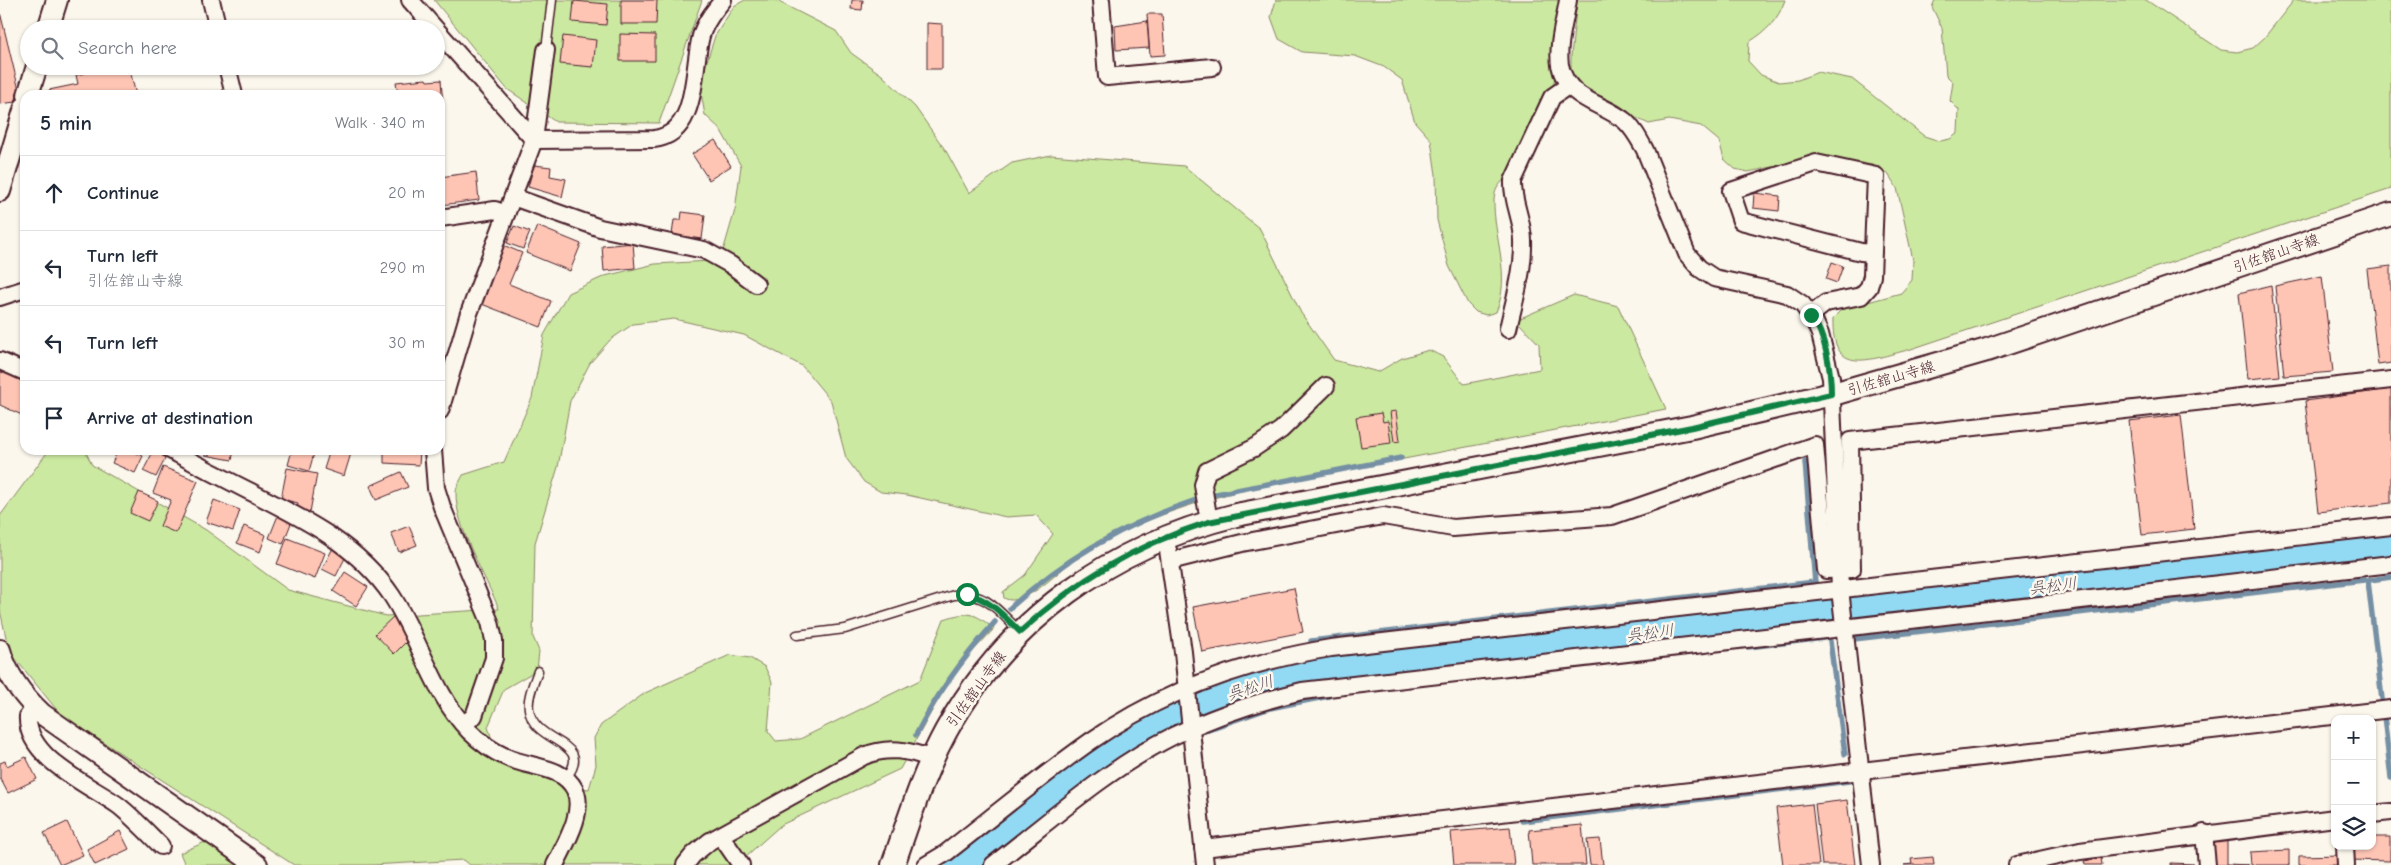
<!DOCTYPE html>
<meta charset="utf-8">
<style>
:root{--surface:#fff;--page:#f6f6f7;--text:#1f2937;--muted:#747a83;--line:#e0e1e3}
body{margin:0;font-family:"Comic Neue","Klee One",sans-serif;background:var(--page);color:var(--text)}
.controls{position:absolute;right:15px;bottom:15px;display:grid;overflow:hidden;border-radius:10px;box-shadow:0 1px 4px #0004}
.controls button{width:45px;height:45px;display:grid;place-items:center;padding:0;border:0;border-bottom:1px solid var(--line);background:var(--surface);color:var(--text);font:25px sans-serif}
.stop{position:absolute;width:15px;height:15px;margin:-11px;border:4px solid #0b8043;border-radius:50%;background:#fff}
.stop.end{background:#0b8043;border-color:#fff;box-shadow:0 1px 5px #0008}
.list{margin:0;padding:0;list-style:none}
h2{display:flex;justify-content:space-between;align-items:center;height:65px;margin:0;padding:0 20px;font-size:21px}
h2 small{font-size:16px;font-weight:400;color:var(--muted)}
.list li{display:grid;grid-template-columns:32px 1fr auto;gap:15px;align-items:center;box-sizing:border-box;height:75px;padding:0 20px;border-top:1px solid var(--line)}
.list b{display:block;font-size:19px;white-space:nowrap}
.list p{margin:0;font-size:16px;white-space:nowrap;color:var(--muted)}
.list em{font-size:16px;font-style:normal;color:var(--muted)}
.icon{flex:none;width:28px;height:28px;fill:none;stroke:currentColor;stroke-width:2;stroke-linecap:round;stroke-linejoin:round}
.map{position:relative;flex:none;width:2391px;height:865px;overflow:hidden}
.search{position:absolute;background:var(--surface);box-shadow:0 1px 4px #0004;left:20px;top:20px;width:425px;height:55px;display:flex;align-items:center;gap:12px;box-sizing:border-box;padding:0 18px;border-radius:28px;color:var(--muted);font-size:19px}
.panel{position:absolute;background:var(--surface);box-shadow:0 1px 4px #0004;left:20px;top:90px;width:425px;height:365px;border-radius:15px}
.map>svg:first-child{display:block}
.green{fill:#cbe9a0;stroke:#8a8466}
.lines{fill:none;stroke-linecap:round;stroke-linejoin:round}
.stream{stroke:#758fa4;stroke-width:5.5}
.river{stroke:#92daf4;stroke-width:35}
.building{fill:#fec5b5;stroke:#4a1f2b}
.service-casing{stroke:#4a1f2b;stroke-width:11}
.minor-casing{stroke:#4a1f2b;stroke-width:20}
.tertiary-casing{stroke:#4a1f2b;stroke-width:24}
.secondary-casing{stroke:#4a1f2b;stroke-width:26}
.service{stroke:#fbf7ec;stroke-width:8}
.minor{stroke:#fbf7ec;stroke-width:16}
.tertiary{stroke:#fbf7ec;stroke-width:20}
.secondary{stroke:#fbf7ec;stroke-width:22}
.route{stroke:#0b8043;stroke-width:6}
.labels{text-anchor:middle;stroke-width:5;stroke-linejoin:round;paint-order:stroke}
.street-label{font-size:15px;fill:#4a1f2b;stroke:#fbf7ec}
.water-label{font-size:16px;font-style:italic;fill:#5c4e5d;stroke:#fbf7ec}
</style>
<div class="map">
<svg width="2391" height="865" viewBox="0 0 2391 865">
<rect width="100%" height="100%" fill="#fbf7ec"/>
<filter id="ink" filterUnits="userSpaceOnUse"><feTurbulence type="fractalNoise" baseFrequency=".02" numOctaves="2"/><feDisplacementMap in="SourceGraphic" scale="10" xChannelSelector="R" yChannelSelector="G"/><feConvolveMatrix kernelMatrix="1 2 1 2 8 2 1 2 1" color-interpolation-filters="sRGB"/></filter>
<g filter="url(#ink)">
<!-- green -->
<g class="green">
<path d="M 434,0 L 702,0 L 659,123 L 556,122 L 507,89 Z"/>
<path d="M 745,0 L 775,0 L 836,31 L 851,53 L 882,75 L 915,107 L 946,151 L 969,193 L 1012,163 L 1051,155 L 1184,166 L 1260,229 L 1301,313 L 1334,360 L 1378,372 L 1402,358 L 1429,350 L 1443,357 L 1464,384 L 1540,369 L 1539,344 L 1516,320 L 1574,295 L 1618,306 L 1666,409 L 1252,488 C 1190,503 1133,522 1079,556 C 1062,567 1024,610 1004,598 L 1003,592 L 1025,575 L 1053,534 L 1036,515 L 1006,517 L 907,495 L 881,492 L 864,482 L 846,458 L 831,401 L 802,366 L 744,335 L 674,319 L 633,324 L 610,340 L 590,363 L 570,401 L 558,467 L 535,543 L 533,637 L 539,651 L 537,670 L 504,689 L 488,727 L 497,755 L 540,772 L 564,786 L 589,789 L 596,765 L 594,738 L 601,725 L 645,693 L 730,655 L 750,658 L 765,667 L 772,682 L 768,731 L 776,741 L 800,739 L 920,680 L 944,619 C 969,611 974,612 994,629 L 972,652 L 944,689 L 900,769 L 781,825 L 736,865 L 470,865 L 464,860 L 371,865 L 294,865 L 61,715 L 9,651 L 0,610 L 0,516 L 49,450 L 85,450 L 92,465 L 206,530 L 288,590 L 386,616 L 499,609 C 486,577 455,527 456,492 C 456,486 461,480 463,475 L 504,462 L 532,398 L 544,335 L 568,293 L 605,276 L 655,264 L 710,261 L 722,255 L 735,210 L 741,166 L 720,129 L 705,115 L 701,93 L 706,64 L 715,36 L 734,6 Z"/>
<path d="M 1276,0 L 1563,0 C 1559,34 1560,72 1547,105 C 1539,125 1520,156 1508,174 C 1501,185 1495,185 1494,200 C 1493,236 1512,276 1496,312 L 1486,315 L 1476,312 L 1468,304 L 1449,266 L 1437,220 L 1436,175 L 1431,140 L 1415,122 L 1402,80 L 1384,67 L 1355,56 L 1302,52 L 1279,39 L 1271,17 Z"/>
<path d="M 1577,0 L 1785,0 C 1778,20 1767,31 1749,42 L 1748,61 L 1761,75 L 1779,82 L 1798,80 L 1818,72 L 1852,79 L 1924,136 L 1940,141 L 1950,139 L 1958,133 L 1959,110 L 1950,101 L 1953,82 L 1946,75 L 1942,28 L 1932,7 L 1935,0 L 2146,0 L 2221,50 L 2237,52 L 2253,48 L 2264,38 L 2294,0 L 2391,0 L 2391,189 L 1908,350 C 1870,359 1831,378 1833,318 L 1842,309 L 1901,293 L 1912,280 L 1913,260 L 1897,188 L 1888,174 L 1872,165 L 1820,157 L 1748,172 L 1735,169 L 1724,159 L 1719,141 L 1701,126 L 1669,120 L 1649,124 L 1634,117 L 1619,105 L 1594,93 L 1574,80 L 1571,70 L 1571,56 Z"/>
<path d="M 212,839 L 246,865 L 185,865 L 180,853 Z"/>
</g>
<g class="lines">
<!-- stream -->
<g class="stream">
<path d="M 1805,462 L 1815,583"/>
<path d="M 1211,495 L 1401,458"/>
<path d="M 2364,548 L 2365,560"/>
<path d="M 2370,580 L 2391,577"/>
<path d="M 2368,581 L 2382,699"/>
<path d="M 1817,598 L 1818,611"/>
<path d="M 1010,608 C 1065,558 1126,523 1196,500"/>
<path d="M 1826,610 L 1828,623"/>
<path d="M 1854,639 L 2364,580"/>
<path d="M 1311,641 L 1815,582"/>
<path d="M 1830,641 L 1845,754"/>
<path d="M 1748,647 L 1824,638"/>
<path d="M 2384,716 L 2391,778"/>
<path d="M 1206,730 L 1270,708 L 1329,696"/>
<path d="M 916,735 C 937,693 964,657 995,622"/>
<path d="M 1522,821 L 1849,781"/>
</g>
<!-- river -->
<path class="river" d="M 963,865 C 995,840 1027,815 1059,790 C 1083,771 1107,752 1133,737 C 1195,700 1262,679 1333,667 L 2391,545"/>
</g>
<!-- building -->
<g class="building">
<path d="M 621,0 L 657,0 L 656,24 L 621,24 Z"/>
<path d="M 852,0 L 863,0 L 862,10 L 851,9 Z"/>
<path d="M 574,1 L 608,4 L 606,25 L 572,22 Z"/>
<path d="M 0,12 L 19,90 L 15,102 L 0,104 Z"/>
<path d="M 1147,14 L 1162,14 L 1165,55 L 1150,56 Z"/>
<path d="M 1147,21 L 1149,48 L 1116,50 L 1115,26 Z"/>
<path d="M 927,23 L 942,24 L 942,69 L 927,69 Z"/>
<path d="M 620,34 L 655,35 L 655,61 L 620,61 Z"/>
<path d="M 563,36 L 596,40 L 593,67 L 560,64 Z"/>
<path d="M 114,66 L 129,66 L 136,95 L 50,95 L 49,90 L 78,84 L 76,75 Z"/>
<path d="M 426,79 L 427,81 L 441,80 L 443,104 L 440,104 L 440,95 L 398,95 L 396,82 Z"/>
<path d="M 715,140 L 731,166 L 709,180 L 692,154 Z"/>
<path d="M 534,165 L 551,167 L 550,176 L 566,179 L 562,197 L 528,187 Z"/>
<path d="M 476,172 L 479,200 L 441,205 L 440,177 Z"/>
<path d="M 1754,193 L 1780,196 L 1779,211 L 1753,208 Z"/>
<path d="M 682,212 L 705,215 L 702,239 L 672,235 L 674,220 L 681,220 Z"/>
<path d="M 514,226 L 530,232 L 523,249 L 507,243 Z"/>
<path d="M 537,226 L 581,244 L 570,271 L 526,253 Z"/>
<path d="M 633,243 L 635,268 L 604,271 L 602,246 Z"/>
<path d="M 503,245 L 522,253 L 509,284 L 551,301 L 541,327 L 479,303 Z"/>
<path d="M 1832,262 L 1843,266 L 1837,283 L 1826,279 Z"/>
<path d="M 2391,266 L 2391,363 L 2378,365 L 2367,269 Z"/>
<path d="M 2322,276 L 2333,372 L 2284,376 L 2275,286 Z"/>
<path d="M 2271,285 L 2280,376 L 2248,379 L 2239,293 Z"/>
<path d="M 0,369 L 25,381 L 24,416 L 0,405 Z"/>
<path d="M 2391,389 L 2391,503 L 2318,512 L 2305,401 Z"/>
<path d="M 1396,411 L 1400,441 L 1394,442 L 1390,412 Z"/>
<path d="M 1381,413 L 1383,422 L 1388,421 L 1391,443 L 1361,447 L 1356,417 Z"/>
<path d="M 2181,415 L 2194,529 L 2142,535 L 2129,421 Z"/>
<path d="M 118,450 L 130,450 L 143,456 L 135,473 L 112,463 Z"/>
<path d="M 154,450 L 168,453 L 156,477 L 143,471 Z"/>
<path d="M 206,450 L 234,450 L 232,460 L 205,455 Z"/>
<path d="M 292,450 L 315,450 L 309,471 L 288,465 Z"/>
<path d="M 330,450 L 352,450 L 344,476 L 324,469 Z"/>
<path d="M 384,450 L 420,451 L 419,465 L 384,463 Z"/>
<path d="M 163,467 L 198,481 L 176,533 L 160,526 L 171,500 L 153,493 Z"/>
<path d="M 287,468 L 317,474 L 310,512 L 297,509 L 298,503 L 281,499 Z"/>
<path d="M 401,472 L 408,487 L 376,500 L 370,486 Z"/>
<path d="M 139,492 L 158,501 L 148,521 L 130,513 Z"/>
<path d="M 214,500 L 240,510 L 233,531 L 206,522 Z"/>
<path d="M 279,513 L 293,518 L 283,544 L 269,538 Z"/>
<path d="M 244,526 L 266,535 L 260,552 L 237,543 Z"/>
<path d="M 409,526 L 417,545 L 399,552 L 391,533 Z"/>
<path d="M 287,538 L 325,553 L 315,579 L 277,564 Z"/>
<path d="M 333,548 L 346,556 L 336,576 L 322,569 Z"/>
<path d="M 345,572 L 368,587 L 356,606 L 333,591 Z"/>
<path d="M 1294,588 L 1303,632 L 1202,652 L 1193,607 Z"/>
<path d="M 394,616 L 413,635 L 394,654 L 375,634 Z"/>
<path d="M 26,757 L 37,779 L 8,793 L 0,778 L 0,763 L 5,761 L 7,766 Z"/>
<path d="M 1847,800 L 1855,865 L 1822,865 L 1815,804 Z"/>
<path d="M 1812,804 L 1819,865 L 1783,865 L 1776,808 Z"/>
<path d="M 67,822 L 83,855 L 60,865 L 44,833 Z"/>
<path d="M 1582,825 L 1586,865 L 1532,865 L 1529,830 Z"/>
<path d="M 1510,827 L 1514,865 L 1454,865 L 1451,832 Z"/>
<path d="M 120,831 L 129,849 L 95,865 L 87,849 Z"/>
<path d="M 2372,837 L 2390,837 L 2390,861 L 2350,860 L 2350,846 L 2372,846 Z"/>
<path d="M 1600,839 L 1603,865 L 1590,865 L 1587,840 Z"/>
<path d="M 2227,841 L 2227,864 L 2249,865 L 2215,865 L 2214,842 Z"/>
<path d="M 2289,850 L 2289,865 L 2251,865 L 2250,852 Z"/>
<path d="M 2341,855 L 2343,865 L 2299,865 L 2299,856 Z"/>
<path d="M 1933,857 L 1934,865 L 1904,865 L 1912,864 L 1911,859 Z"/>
<path d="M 2101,858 L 2102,865 L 2085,865 L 2084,861 Z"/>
<path d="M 2171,863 L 2194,864 L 2194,865 L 2171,865 Z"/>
</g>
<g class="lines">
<!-- service casing -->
<g class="service-casing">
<g id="service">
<path d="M 546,50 L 552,0"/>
<path d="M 797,635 L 845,629 L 954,595 C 985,591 998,610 1019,631"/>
<path d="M 538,671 C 534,683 527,697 529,709 C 533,745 596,740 566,778"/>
</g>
</g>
<!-- minor casing -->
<g class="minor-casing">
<g id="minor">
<path d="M 211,0 L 218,29"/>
<path d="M 410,0 L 534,140 L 654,139 C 699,134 692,69 701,36 C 705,22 714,11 723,0"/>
<path d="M 1101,0 L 1107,77 L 1212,67"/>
<path d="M 1568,0 C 1565,20 1557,45 1560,65 C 1567,100 1601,102 1625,121 C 1634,129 1639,139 1645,150 L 1687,254 L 1699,268 L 1714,278 L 1787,294 L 1802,304 L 1813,318 L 1820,334 L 1831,378 L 1840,589 L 1871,865"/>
<path d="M 227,66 L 234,95"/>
<path d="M 513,197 L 600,228 L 704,250 L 731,265 L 756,284"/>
<path d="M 440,218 L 495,210 L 506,214"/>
<path d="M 0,297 L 25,289"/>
<path d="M 1811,315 L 1826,303 L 1861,296 L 1869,287 L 1872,276 L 1876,176 L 1816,163 L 1731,191 L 1741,221 L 1861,252 L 1873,253"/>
<path d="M 1508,329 C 1514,301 1524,270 1523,241 C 1523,220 1512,202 1513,181 L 1552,97 L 1569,85"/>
<path d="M 0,361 L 25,372"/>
<path d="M 440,411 L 468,316 L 534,140 L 546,50"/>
<path d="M 170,450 C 196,464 221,477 247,490 C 302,518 357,544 392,596 C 420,639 433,694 469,731 C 479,741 492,751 506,757 C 528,768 563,765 575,790 C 585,813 565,844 555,865"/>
<path d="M 433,450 L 436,488 L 442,507 L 490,622 L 494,640 L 494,658 L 474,716 L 464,724"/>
<path d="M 1209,522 L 1203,485 L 1207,471 L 1254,448 L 1281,430 L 1326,386"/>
<path d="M 1168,550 L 1183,652 L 1205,865"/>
<path d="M 1170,561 L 1242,543 L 1383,516 L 1453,528 L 1612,516 L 1815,445 L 1826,570 L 1852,569 L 1850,441 L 2391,380"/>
<path d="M 35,708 L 28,716 C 25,758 90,785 119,806 C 134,818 147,832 161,846"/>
<path d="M 2372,814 L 2391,812"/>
<path d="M 2204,833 L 2207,865"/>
<path d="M 721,836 L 741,865"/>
<path d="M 2345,846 L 2346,865"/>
<path d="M 1203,848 L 2391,709"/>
<path d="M 685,865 L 693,855 L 710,841 L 864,756 C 887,746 909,750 932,759"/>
<path d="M 926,865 L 946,853 C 994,816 1041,776 1091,741 C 1163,691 1245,662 1331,648 L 2391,526"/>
<path d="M 993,865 C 1051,820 1107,769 1173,736 C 1214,716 1257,702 1302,691 L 2391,564"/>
<path d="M 2017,865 L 2080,851 L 2335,818"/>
</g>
</g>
<!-- tertiary casing -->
<g class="tertiary-casing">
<g id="tertiary">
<path d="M 48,29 L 57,0"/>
<path d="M 28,95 L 37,66"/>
<path d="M 0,191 L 25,107"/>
<path d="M 0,650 C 7,676 23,696 42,714 L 257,865"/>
</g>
</g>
<!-- secondary casing -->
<g class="secondary-casing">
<path id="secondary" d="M 893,865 C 909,820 923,773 946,731 C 1009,618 1111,546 1236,515 L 1692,427 L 1840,392 L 1987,350 L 2391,214"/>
</g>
<!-- service -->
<use href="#service" class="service"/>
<!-- minor -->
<use href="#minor" class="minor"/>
<!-- tertiary -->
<use href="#tertiary" class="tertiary"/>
<!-- secondary -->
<use href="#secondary" class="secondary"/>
</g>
</g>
<g class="lines" filter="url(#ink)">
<!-- route -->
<path class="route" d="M 967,594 C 990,599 1004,616 1020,632 C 1078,579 1134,546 1208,522 L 1692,427 L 1831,394 C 1831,370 1826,336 1811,315"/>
</g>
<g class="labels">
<!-- street labels -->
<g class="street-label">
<text transform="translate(2276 253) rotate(-19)" y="5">引佐舘山寺線</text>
<text transform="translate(1891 378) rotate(-16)" y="5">引佐舘山寺線</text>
<text transform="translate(976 689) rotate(-54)" y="5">引佐舘山寺線</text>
</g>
<!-- water labels -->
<g class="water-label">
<text transform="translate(2053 585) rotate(-7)" y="6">呉松川</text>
<text transform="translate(1650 632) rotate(-7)" y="6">呉松川</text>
<text transform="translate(1250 687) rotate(-18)" y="6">呉松川</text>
</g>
</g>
</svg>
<div class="controls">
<button>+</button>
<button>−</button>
<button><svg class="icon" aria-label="layers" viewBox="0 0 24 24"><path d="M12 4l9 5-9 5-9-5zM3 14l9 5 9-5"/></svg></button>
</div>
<div class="stop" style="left:967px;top:594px"></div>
<div class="stop end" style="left:1811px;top:315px"></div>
<div class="search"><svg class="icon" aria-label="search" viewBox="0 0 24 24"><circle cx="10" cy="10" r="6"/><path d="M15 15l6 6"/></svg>Search here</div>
<section class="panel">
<h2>5 min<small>Walk · 340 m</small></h2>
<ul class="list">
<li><svg class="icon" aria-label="ahead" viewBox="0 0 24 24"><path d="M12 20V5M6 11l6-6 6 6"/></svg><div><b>Continue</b></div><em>20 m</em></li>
<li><svg class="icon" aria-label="left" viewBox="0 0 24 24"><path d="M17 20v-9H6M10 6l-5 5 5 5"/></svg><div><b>Turn left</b><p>引佐舘山寺線</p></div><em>290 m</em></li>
<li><svg class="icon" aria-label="left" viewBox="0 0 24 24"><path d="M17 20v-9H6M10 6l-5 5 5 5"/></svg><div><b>Turn left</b></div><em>30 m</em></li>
<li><svg class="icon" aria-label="arrive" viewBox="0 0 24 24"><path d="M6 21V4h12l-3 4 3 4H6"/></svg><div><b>Arrive at destination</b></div></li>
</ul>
</section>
</div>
